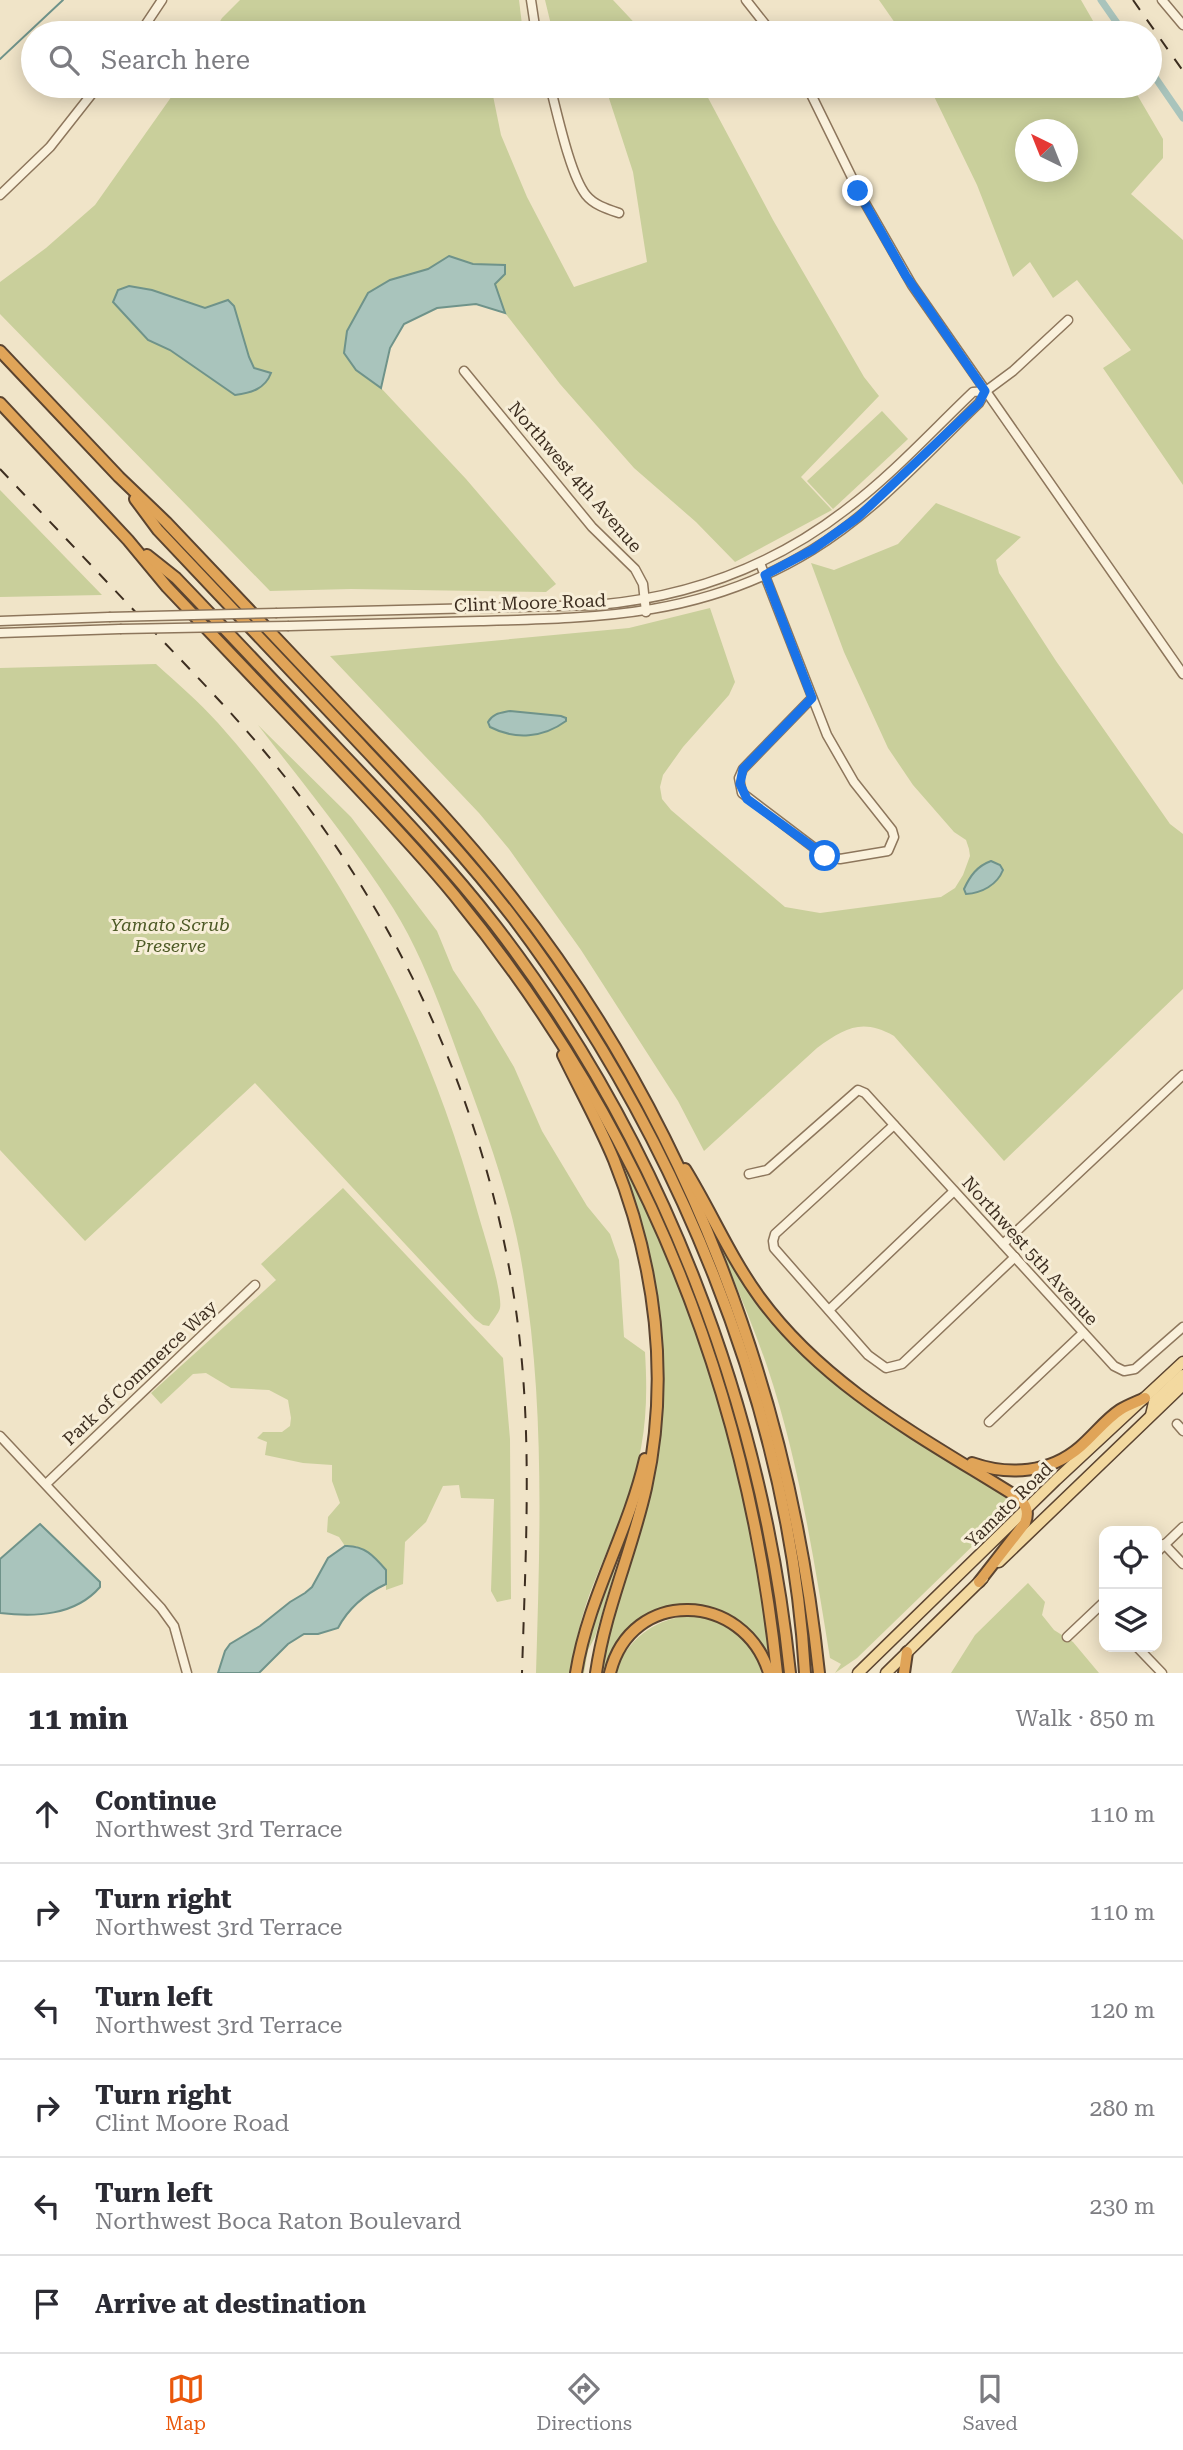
<!DOCTYPE html>
<meta charset="utf-8">
<style>
:root{--surface:#fff;--page:#f2f2f3;--text:#2b2b33;--muted:#7c7c81;--line:#e1e1e2;--accent:#ea580c}
body{margin:0;font-family:"Roboto Serif",serif;background:var(--page);color:var(--text)}
.controls{position:absolute;right:21px;bottom:21px;display:grid;overflow:hidden;border-radius:14px;box-shadow:0 4px 18px #0003}
.controls button{width:63px;height:63px;display:grid;place-items:center;padding:0;border:0;border-bottom:2px solid var(--line);background:var(--surface);color:var(--text);font:35px sans-serif}
.compass{position:absolute;left:1015px;top:119px;width:63px;height:63px;border-radius:50%;background:var(--surface);box-shadow:0 4px 18px #0003;rotate:317deg}
.stop{position:absolute;width:21px;height:21px;margin:-16px;border:5px solid #1a73e8;border-radius:50%;background:#fff}
.stop.end{background:#1a73e8;border-color:#fff;box-shadow:0 2px 7px #0008}
.list{margin:0;padding:0;list-style:none}
h2{display:flex;justify-content:space-between;align-items:center;height:91px;margin:0;padding:0 28px;font-size:30px}
h2 small{font-size:23px;font-weight:400;color:var(--muted)}
.list li{display:grid;grid-template-columns:46px 1fr auto;gap:21px;align-items:center;box-sizing:border-box;height:98px;padding:0 28px;border-top:2px solid var(--line)}
.list b{display:block;font-size:26px;white-space:nowrap}
.list p{margin:0;font-size:23px;white-space:nowrap;color:var(--muted)}
.list em{font-size:23px;font-style:normal;color:var(--muted)}
.icon{flex:none;width:38px;height:38px;fill:none;stroke:currentColor;stroke-width:2;stroke-linecap:round;stroke-linejoin:round}
.map{position:relative;flex:none;width:1183px;height:1673px;overflow:hidden}
.search{position:absolute;background:var(--surface);box-shadow:0 4px 18px #0003;left:21px;right:21px;top:21px;height:77px;display:flex;align-items:center;gap:18px;box-sizing:border-box;padding:0 24px;border-radius:38px;color:var(--muted);font-size:26px}
.sheet{height:679px;background:var(--surface)}
nav{display:flex;justify-content:space-around;align-items:center;box-sizing:border-box;height:98px;border-top:2px solid var(--line);background:var(--surface);font-size:19px;color:var(--muted)}
nav a{display:grid;justify-items:center;gap:4px}
nav .on{color:var(--accent)}
.map>svg:first-child{display:block}
.green{fill:#c9cf9b;fill-rule:evenodd}
.water{fill:#a9c4bc;stroke:#6f938a;stroke-width:2}
.lines{fill:none;stroke-linecap:round;stroke-linejoin:round}
.stream{stroke:#6f938a;stroke-width:2}
.canal{stroke:#a9c4bc;stroke-width:7}
.minor-casing{stroke:#8d765c;stroke-width:11}
.major-casing{stroke:#5b4430;stroke-width:13}
.highway-casing{stroke:#5b4430;stroke-width:14}
.minor{stroke:#faf1dc;stroke-width:8}
.major{stroke:#f3d9a0;stroke-width:10}
.highway{stroke:#e0a458;stroke-width:10}
.rail{stroke:#3d2e20;stroke-width:2;stroke-dasharray:12 12;stroke-linecap:butt}
.minor-bridge-casing{stroke:#8d765c;stroke-width:11;stroke-linecap:butt}
.minor-bridge{stroke:#faf1dc;stroke-width:8}
.route{stroke:#1a73e8;stroke-width:9}
.labels{text-anchor:middle;stroke-width:6;stroke-linejoin:round;paint-order:stroke}
.street-label{font-size:18px;fill:#3d2e20;stroke:#f7eed8}
.park-label{font-size:18px;font-style:italic;fill:#4d5a26;stroke:#f7eed8}
</style>
<div class="map">
<svg width="1183" height="1673" viewBox="0 0 1183 1673">
<rect width="100%" height="100%" fill="#f0e4c8"/>
<!-- green -->
<g class="green">
<path d="M 240,0 L 519,0 L 523,33 L 213,33 L 222,18 Z"/>
<path d="M 545,0 L 613,0 L 644,33 L 589,33 L 587,24 L 566,33 L 553,33 Z"/>
<path d="M 879,0 L 1081,0 L 1100,33 L 902,33 Z"/>
<path d="M 179,86 L 491,86 L 501,135 L 527,197 L 574,287 L 647,262 L 633,172 L 605,86 L 698,86 L 706,94 L 773,220 L 864,377 L 879,396 L 801,477 L 832,510 L 735,562 L 696,522 L 634,468 L 560,384 L 505,313 L 476,304 L 437,308 L 404,324 L 390,348 L 381,388 L 466,479 L 556,584 L 546,592 L 351,589 L 270,591 L 0,314 L 0,282 L 46,248 L 95,205 Z"/>
<path d="M 929,86 L 1132,86 L 1163,139 L 1163,158 L 1131,194 L 1183,240 L 1183,485 L 1103,368 L 1131,350 L 1077,280 L 1053,298 L 1030,262 L 1013,277 L 977,185 ZM 1026,130 L 1068,130 L 1068,172 L 1026,172 Z"/>
<path d="M 882,411 L 908,439 L 833,509 L 807,481 Z"/>
<path d="M 0,490 L 102,595 L 0,597 Z"/>
<path d="M 936,503 L 1021,537 L 996,560 L 999,573 L 1056,661 L 1170,824 L 1183,834 L 1183,989 L 1004,1161 L 894,1036 C 862,1018 845,1028 817,1048 L 704,1151 L 678,1101 L 581,950 L 509,849 L 479,813 L 330,656 L 629,628 L 710,608 L 735,682 L 729,695 L 683,747 L 663,775 L 660,787 L 662,799 L 671,810 L 785,907 L 820,913 L 941,897 L 955,888 L 963,875 L 970,856 L 969,849 L 966,840 L 954,832 L 913,785 L 888,748 L 844,652 L 811,563 L 834,570 L 898,544 Z"/>
<path d="M 156,664 C 177,683 199,702 218,723 C 344,865 426,1027 477,1210 C 482,1228 503,1292 500,1308 C 499,1313 492,1321 489,1326 L 483,1325 L 475,1319 L 255,1083 L 85,1241 L 0,1150 L 0,668 Z"/>
<path d="M 258,725 L 351,817 L 437,931 L 453,970 L 480,1010 L 514,1067 L 542,1131 L 587,1206 L 610,1234 L 619,1260 L 624,1337 L 645,1352 C 647,1385 647,1416 641,1448 C 632,1496 611,1540 593,1585 C 582,1613 575,1643 570,1673 L 536,1673 C 540,1539 545,1405 523,1271 C 512,1200 486,1131 461,1063 C 442,1011 423,956 393,908 C 353,844 304,785 258,725 Z"/>
<path d="M 628,1170 C 648,1213 669,1256 686,1302 C 728,1415 757,1534 771,1654 L 766,1656 C 726,1577 632,1593 605,1673 L 602,1673 C 606,1625 627,1580 640,1534 C 674,1411 671,1291 623,1172 Z"/>
<path d="M 343,1188 L 503,1358 L 510,1439 L 511,1599 L 497,1602 L 491,1591 L 494,1499 L 461,1498 L 459,1485 L 443,1486 L 426,1522 L 405,1542 L 403,1584 L 386,1590 L 386,1570 L 356,1546 L 345,1546 L 339,1537 L 327,1532 L 328,1517 L 340,1503 L 332,1481 L 332,1465 L 303,1463 L 265,1455 L 267,1442 L 257,1438 L 263,1432 L 282,1432 L 290,1426 L 291,1418 L 288,1400 L 269,1390 L 231,1388 L 206,1373 L 193,1374 L 161,1404 L 151,1393 L 276,1280 L 261,1264 Z"/>
<path d="M 726,1251 L 806,1356 L 1018,1502 L 857,1658 L 835,1673 L 841,1664 L 830,1658 C 814,1560 799,1461 767,1366 C 754,1328 738,1290 722,1253 Z"/>
<path d="M 625,1536 L 595,1637 L 588,1650 L 584,1673 L 581,1673 L 595,1612 Z"/>
<path d="M 1028,1583 L 1045,1602 L 1042,1615 L 1054,1630 L 1073,1642 L 1099,1673 L 951,1673 L 975,1635 Z"/>
<path d="M 687,1616 C 719,1617 758,1637 761,1673 L 614,1673 C 627,1641 652,1620 687,1616 Z"/>
</g>
<!-- water -->
<g class="water">
<path d="M 449,256 L 473,264 L 505,265 L 505,274 L 495,284 L 505,313 L 476,304 L 437,308 L 404,324 L 390,348 L 381,388 L 356,370 L 344,353 L 347,331 L 368,293 L 390,280 L 428,269 Z"/>
<path d="M 129,286 L 152,290 L 205,308 L 228,300 L 234,306 L 249,357 L 254,368 L 271,373 C 265,389 251,393 235,395 L 170,350 L 148,340 L 113,302 L 118,290 Z"/>
<path d="M 510,711 L 561,716 L 566,718 L 566,721 C 543,738 515,740 490,727 L 488,722 C 493,713 501,713 510,711 Z"/>
<path d="M 991,861 L 1000,865 L 1003,870 C 997,885 982,893 966,894 L 964,889 C 970,876 977,866 991,861 Z"/>
<path d="M 40,1524 L 100,1582 L 100,1587 C 75,1616 35,1617 0,1613 L 0,1559 Z"/>
<path d="M 345,1546 C 364,1545 374,1556 386,1570 L 386,1584 C 365,1594 349,1607 338,1628 L 318,1634 L 304,1634 L 288,1644 L 259,1673 L 218,1673 L 225,1651 L 230,1644 L 260,1626 L 290,1602 L 305,1593 L 312,1587 L 328,1558 Z"/>
</g>
<g class="lines">
<!-- stream -->
<path class="stream" d="M 0,59 L 63,0"/>
<!-- canal -->
<g class="canal">
<path d="M 1101,0 L 1124,33"/>
<path d="M 1150,70 L 1183,118"/>
</g>
<!-- minor casing -->
<g class="minor-casing">
<g id="minor">
<path d="M 531,0 L 536,33"/>
<path d="M 746,0 L 772,33"/>
<path d="M 1162,0 L 1183,25"/>
<path d="M 140,33 L 162,0"/>
<path d="M 550,86 C 557,112 570,175 586,195 C 594,205 607,209 619,213"/>
<path d="M 807,86 L 861,196 L 912,285 L 1183,674"/>
<path d="M 0,195 L 50,147 L 98,86"/>
<path d="M 464,371 L 592,527 L 635,569 L 643,584 L 646,612"/>
<path d="M 760,563 L 827,735 L 854,782 L 892,830 L 894,837 L 888,851 L 840,859 L 825,856 L 742,793 L 739,778 L 743,769 L 812,698"/>
<path d="M 277,613 L 597,605 C 689,597 775,565 848,508 C 893,474 932,431 973,392 L 986,391"/>
<path d="M 0,621 L 109,617"/>
<path d="M 289,626 C 352,624 416,623 480,621 C 601,618 705,616 812,550 C 876,511 926,454 979,403 L 986,391 L 1013,371 L 1068,320"/>
<path d="M 0,633 L 120,629"/>
<path d="M 894,1125 L 775,1234 L 773,1241 L 774,1248 L 868,1355 L 886,1368 L 902,1364 L 1015,1257"/>
<path d="M 749,1174 L 767,1170 L 858,1090 L 865,1093 L 1114,1366 L 1124,1371 L 1135,1369 L 1183,1327"/>
<path d="M 1003,1244 L 1183,1075"/>
<path d="M 829,1310 L 954,1191"/>
<path d="M 989,1422 L 1083,1333"/>
<path d="M 1177,1424 L 1183,1431"/>
<path d="M 0,1436 L 161,1608 L 174,1626 L 187,1673"/>
<path d="M 46,1484 L 255,1285"/>
<path d="M 1164,1544 L 1183,1564"/>
<path d="M 1157,1552 L 1183,1527"/>
<path d="M 1067,1637 L 1104,1602"/>
<path d="M 1137,1647 L 1162,1673"/>
</g>
</g>
<!-- major casing -->
<g class="major-casing">
<g id="major">
<path d="M 1151,1415 L 1154,1402 L 1183,1375"/>
<path d="M 999,1562 L 1183,1385"/>
<path d="M 858,1673 L 1056,1480 L 1183,1362"/>
<path d="M 886,1673 L 983,1578"/>
</g>
</g>
<!-- highway casing -->
<g class="highway-casing">
<g id="highway">
<path d="M 0,351 L 119,477 L 166,522 C 227,586 288,650 349,715 C 405,774 462,833 512,897 C 687,1119 790,1394 819,1673"/>
<path d="M 0,403 L 128,540 L 167,587 C 220,642 273,698 326,754 C 370,801 415,847 455,896 C 640,1122 747,1383 777,1673"/>
<path d="M 135,499 L 158,530 C 220,595 282,661 344,727 C 402,789 462,851 514,919 C 675,1133 789,1405 805,1673"/>
<path d="M 147,555 L 176,578 C 230,634 283,691 336,747 C 391,805 446,862 495,925 C 661,1141 762,1403 790,1673"/>
<path d="M 563,1055 C 580,1090 599,1124 614,1160 C 656,1265 670,1378 646,1488 C 632,1551 605,1610 596,1673"/>
<path d="M 685,1169 C 711,1211 730,1257 760,1298 C 825,1387 923,1438 1014,1495 C 1025,1502 1030,1510 1025,1523 L 979,1582"/>
<path d="M 972,1463 C 1009,1476 1050,1473 1080,1447 C 1094,1435 1106,1419 1120,1410 C 1128,1405 1137,1402 1145,1398"/>
<path d="M 576,1673 C 588,1598 628,1533 645,1459"/>
<path d="M 610,1673 C 631,1587 744,1591 769,1673"/>
<path d="M 904,1673 L 907,1652"/>
</g>
</g>
<!-- minor -->
<use href="#minor" class="minor"/>
<!-- major -->
<use href="#major" class="major"/>
<!-- highway -->
<use href="#highway" class="highway"/>
<!-- rail -->
<g class="rail">
<path d="M 1133,0 L 1183,71"/>
<path d="M 0,469 C 54,526 107,582 161,639 C 202,682 244,725 281,772 C 416,940 503,1148 522,1363 C 531,1466 525,1570 522,1673"/>
</g>
<!-- minor-bridge casing -->
<g class="minor-bridge-casing">
<g id="minor-bridge">
<path d="M 109,617 L 277,613"/>
<path d="M 120,629 L 289,626"/>
</g>
</g>
<!-- minor-bridge -->
<use href="#minor-bridge" class="minor-bridge"/>
</g>
<g class="lines">
<!-- route -->
<path class="route" d="M 825,856 L 747,799 L 740,784 L 743,769 L 812,698 L 765,575 L 812,550 L 857,518 L 979,403 L 985,391 L 906,276 L 858,191"/>
</g>
<g class="labels">
<!-- street labels -->
<g class="street-label">
<text transform="translate(575 477) rotate(49)" y="6">Northwest 4th Avenue</text>
<text transform="translate(530 603) rotate(-2)" y="6">Clint Moore Road</text>
<text transform="translate(1030 1251) rotate(48)" y="6">Northwest 5th Avenue</text>
<text transform="translate(140 1373) rotate(-43)" y="6">Park of Commerce Way</text>
<text transform="translate(1009 1505) rotate(-44)" y="6">Yamato Road</text>
</g>
<!-- park labels -->
<g class="park-label">
<text x="170" y="931">Yamato Scrub<tspan x="170" dy="21">Preserve</tspan></text>
</g>
</g>
</svg>
<div class="controls">
<button><svg class="icon" aria-label="locate" viewBox="0 0 24 24"><circle cx="12" cy="12" r="6"/><path d="M12 2v4M12 18v4M2 12h4M18 12h4"/></svg></button>
<button><svg class="icon" aria-label="layers" viewBox="0 0 24 24"><path d="M12 4l9 5-9 5-9-5zM3 14l9 5 9-5"/></svg></button>
</div>
<svg class="compass" viewBox="-18 -18 36 36"><path d="M0-13l5 13h-10z" fill="#e53935"/><path d="M0 13l5-13h-10z" fill="#7c7c81"/></svg>
<div class="stop" style="left:825px;top:856px"></div>
<div class="stop end" style="left:858px;top:191px"></div>
<div class="search"><svg class="icon" aria-label="search" viewBox="0 0 24 24"><circle cx="10" cy="10" r="6"/><path d="M15 15l6 6"/></svg>Search here</div>
</div>
<section class="sheet">
<h2>11 min<small>Walk · 850 m</small></h2>
<ul class="list">
<li><svg class="icon" aria-label="ahead" viewBox="0 0 24 24"><path d="M12 20V5M6 11l6-6 6 6"/></svg><div><b>Continue</b><p>Northwest 3rd Terrace</p></div><em>110 m</em></li>
<li><svg class="icon" aria-label="right" viewBox="0 0 24 24"><path d="M7 20v-9h11M14 6l5 5-5 5"/></svg><div><b>Turn right</b><p>Northwest 3rd Terrace</p></div><em>110 m</em></li>
<li><svg class="icon" aria-label="left" viewBox="0 0 24 24"><path d="M17 20v-9H6M10 6l-5 5 5 5"/></svg><div><b>Turn left</b><p>Northwest 3rd Terrace</p></div><em>120 m</em></li>
<li><svg class="icon" aria-label="right" viewBox="0 0 24 24"><path d="M7 20v-9h11M14 6l5 5-5 5"/></svg><div><b>Turn right</b><p>Clint Moore Road</p></div><em>280 m</em></li>
<li><svg class="icon" aria-label="left" viewBox="0 0 24 24"><path d="M17 20v-9H6M10 6l-5 5 5 5"/></svg><div><b>Turn left</b><p>Northwest Boca Raton Boulevard</p></div><em>230 m</em></li>
<li><svg class="icon" aria-label="arrive" viewBox="0 0 24 24"><path d="M6 21V4h12l-3 4 3 4H6"/></svg><div><b>Arrive at destination</b></div></li>
</ul>
</section>
<nav>
<a class="on"><svg class="icon" aria-label="map" viewBox="0 0 24 24"><path d="M3 6l6-2 6 2 6-2v14l-6 2-6-2-6 2zM9 4v14M15 6v14"/></svg>Map</a>
<a><svg class="icon" aria-label="directions" viewBox="0 0 24 24"><path d="M12 3l9 9-9 9-9-9zM9 14v-3h6M13 9l2 2-2 2"/></svg>Directions</a>
<a><svg class="icon" aria-label="saved" viewBox="0 0 24 24"><path d="M7 4h10v16l-5-4-5 4z"/></svg>Saved</a>
</nav>
